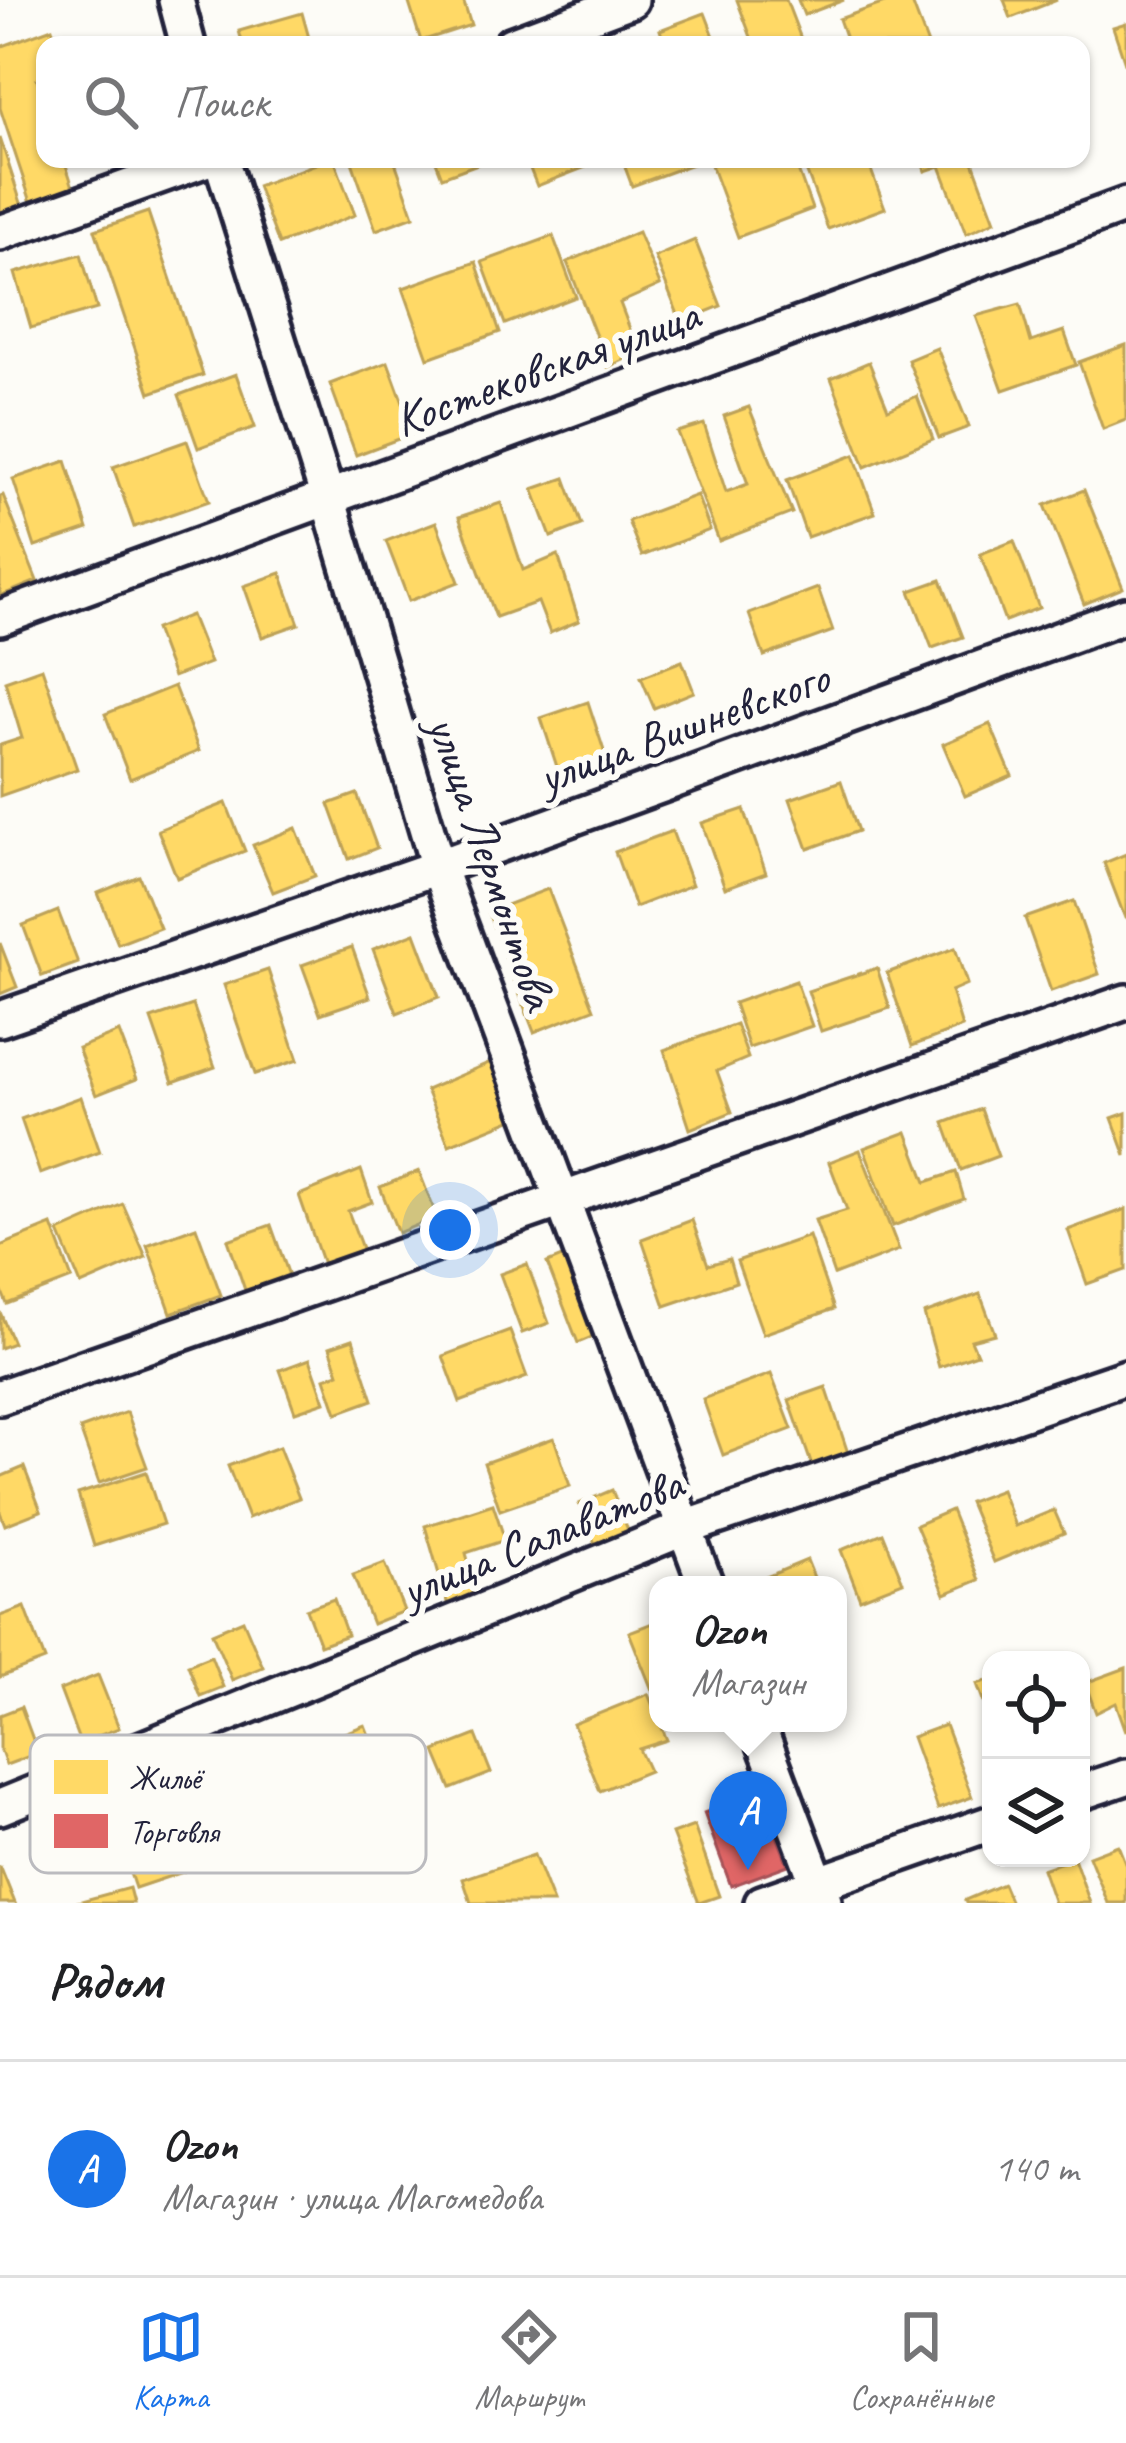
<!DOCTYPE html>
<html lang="ru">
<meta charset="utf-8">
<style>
:root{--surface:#fff;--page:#f2f2f2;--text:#202124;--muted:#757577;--line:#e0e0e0;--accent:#1a73e8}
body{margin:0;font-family:Caveat,sans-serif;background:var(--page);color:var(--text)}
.controls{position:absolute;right:36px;bottom:36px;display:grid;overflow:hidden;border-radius:24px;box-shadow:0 3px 9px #0004}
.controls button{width:108px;height:108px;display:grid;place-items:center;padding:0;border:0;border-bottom:3px solid var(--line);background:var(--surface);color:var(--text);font:60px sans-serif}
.you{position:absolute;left:450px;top:1230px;width:42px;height:42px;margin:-30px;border:9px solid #fff;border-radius:50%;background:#1a73e8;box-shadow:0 0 0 18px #1a73e833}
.badge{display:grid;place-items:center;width:78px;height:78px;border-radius:50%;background:var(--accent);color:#fff;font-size:39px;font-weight:700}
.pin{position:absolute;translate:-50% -99px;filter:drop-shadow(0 3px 6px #0008)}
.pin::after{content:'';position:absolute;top:63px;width:42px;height:36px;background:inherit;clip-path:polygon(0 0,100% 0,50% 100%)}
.popup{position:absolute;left:649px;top:1576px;width:198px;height:156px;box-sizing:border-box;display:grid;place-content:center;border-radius:24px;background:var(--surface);filter:drop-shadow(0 3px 9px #0005);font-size:39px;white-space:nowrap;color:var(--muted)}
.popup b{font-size:45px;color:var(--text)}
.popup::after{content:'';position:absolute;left:50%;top:100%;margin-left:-24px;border:24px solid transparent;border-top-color:var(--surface)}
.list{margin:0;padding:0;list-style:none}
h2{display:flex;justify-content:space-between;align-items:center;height:156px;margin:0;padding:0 48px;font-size:51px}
h2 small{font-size:39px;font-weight:400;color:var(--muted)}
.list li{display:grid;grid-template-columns:78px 1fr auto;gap:36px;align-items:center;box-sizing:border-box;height:216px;padding:0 48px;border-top:3px solid var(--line)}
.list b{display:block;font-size:45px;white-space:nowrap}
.list p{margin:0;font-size:39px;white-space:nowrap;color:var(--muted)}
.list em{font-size:39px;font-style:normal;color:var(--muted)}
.icon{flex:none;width:66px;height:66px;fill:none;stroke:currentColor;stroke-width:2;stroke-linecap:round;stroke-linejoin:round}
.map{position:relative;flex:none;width:1126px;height:1903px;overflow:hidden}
.search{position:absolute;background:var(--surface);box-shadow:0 3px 9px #0004;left:36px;right:36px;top:36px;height:132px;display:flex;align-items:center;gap:30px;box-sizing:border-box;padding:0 42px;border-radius:24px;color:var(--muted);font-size:45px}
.sheet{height:372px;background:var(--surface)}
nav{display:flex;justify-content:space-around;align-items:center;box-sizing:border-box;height:168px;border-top:3px solid var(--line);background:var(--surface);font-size:33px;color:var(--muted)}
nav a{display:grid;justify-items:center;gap:6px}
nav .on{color:var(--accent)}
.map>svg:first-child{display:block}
.homes{fill:#ffd966;stroke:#bda259;stroke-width:3}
.shops{fill:#e06666;stroke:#a75259;stroke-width:3}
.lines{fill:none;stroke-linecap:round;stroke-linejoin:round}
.street-casing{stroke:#22223b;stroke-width:42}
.street{stroke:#fdfcf7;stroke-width:33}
.labels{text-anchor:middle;stroke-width:12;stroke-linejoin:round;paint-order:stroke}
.street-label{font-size:48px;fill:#22223b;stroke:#fdfcf7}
.key{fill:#fdfcf7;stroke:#bbbbbf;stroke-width:3}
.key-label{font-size:33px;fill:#22223b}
</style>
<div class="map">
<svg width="1126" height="1903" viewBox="0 0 1126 1903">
<rect width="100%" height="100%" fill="#fdfcf7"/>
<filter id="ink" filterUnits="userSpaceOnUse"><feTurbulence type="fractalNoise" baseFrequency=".00833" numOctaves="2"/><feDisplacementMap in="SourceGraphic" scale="24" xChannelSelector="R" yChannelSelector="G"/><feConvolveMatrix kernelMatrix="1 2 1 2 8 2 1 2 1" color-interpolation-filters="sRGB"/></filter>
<g filter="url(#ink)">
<!-- homes -->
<g class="homes">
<path d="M 408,0 L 463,0 L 471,25 L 421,41 Z"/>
<path d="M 737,0 L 786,0 L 803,44 L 754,45 Z"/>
<path d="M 798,0 L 844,0 L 804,15 Z"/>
<path d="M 893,0 L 911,0 L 928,45 L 848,45 L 839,19 Z"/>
<path d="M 1004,0 L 1057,0 L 1011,18 Z"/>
<path d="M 302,13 L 311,45 L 243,45 L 239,31 Z"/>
<path d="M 705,13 L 717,44 L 665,45 L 660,30 Z"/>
<path d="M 1126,23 L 1126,66 L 1113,27 Z"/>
<path d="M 52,28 L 58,45 L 45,45 L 45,75 L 37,79 L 45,102 L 45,159 L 64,159 L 73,187 L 31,202 L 0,108 L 0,47 Z"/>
<path d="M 0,138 L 22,206 L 0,214 Z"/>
<path d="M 329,159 L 334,159 L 355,215 L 279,244 L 257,186 Z"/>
<path d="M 351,159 L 394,159 L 414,216 L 376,230 Z"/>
<path d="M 435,159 L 482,159 L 483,162 L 442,177 Z"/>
<path d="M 526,159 L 606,159 L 537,186 Z"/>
<path d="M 622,159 L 706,159 L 632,186 Z"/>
<path d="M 728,159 L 794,159 L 812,209 L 738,237 L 711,165 Z"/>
<path d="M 802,159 L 867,159 L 885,208 L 828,229 Z"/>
<path d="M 921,159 L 972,159 L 995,221 L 966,234 L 940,166 L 925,171 Z"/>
<path d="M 148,212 L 203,375 L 150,393 L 95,230 Z"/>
<path d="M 638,232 L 660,285 L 620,303 L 639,353 L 608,367 L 567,262 Z"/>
<path d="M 553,236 L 576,297 L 505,324 L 482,262 Z"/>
<path d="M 695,240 L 721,306 L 681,322 L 655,257 Z"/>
<path d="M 81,254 L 97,309 L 31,328 L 15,273 Z"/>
<path d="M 476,262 L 500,332 L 428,358 L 403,288 Z"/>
<path d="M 1020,304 L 1031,342 L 1064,331 L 1076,365 L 1003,390 L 976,316 Z"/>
<path d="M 1126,345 L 1126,420 L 1103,429 L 1079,362 Z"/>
<path d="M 937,348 L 969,427 L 939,438 L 908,360 Z"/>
<path d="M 388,362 L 414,433 L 356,455 L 330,384 Z"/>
<path d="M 869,362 L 888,409 L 917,396 L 933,439 L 865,467 L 831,378 Z"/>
<path d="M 236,374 L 255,427 L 198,448 L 179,395 Z"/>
<path d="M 749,407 L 792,513 L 719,541 L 677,432 L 704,424 L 726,492 L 748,484 L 724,416 Z"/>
<path d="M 187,441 L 209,501 L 134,527 L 113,467 Z"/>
<path d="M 854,455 L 875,513 L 807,537 L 787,480 Z"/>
<path d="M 66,461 L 88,529 L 35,547 L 13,479 Z"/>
<path d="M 565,478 L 582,525 L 551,537 L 533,489 Z"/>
<path d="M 1084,490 L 1123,588 L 1084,604 L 1045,505 Z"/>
<path d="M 3,495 L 37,581 L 0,596 L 0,496 Z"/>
<path d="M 697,495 L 710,530 L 642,556 L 628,521 Z"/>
<path d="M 501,503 L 523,570 L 558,555 L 579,621 L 550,633 L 538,602 L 496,617 L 459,517 Z"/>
<path d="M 436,522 L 459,582 L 409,601 L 386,541 Z"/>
<path d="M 1014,541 L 1039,608 L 1005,621 L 980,554 Z"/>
<path d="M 281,573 L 299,624 L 262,637 L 244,586 Z"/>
<path d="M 941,580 L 963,637 L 932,648 L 910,591 Z"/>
<path d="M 818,588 L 833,631 L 764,656 L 749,614 Z"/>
<path d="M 191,615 L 210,663 L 173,677 L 155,629 Z"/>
<path d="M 682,661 L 694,692 L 654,708 L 641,677 Z"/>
<path d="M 42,668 L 77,769 L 0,796 L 0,745 L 22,738 L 5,681 Z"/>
<path d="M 174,686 L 199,751 L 130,779 L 105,714 Z"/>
<path d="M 588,702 L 608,763 L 561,779 L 541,718 Z"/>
<path d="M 990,724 L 1012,776 L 965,796 L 943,744 Z"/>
<path d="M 841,781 L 858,831 L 808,849 L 790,799 Z"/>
<path d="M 357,794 L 377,848 L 349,859 L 329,804 Z"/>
<path d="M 226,803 L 245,851 L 177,878 L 158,830 Z"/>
<path d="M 744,809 L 766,873 L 725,888 L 702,823 Z"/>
<path d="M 296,828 L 315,876 L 273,892 L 253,845 Z"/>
<path d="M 672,831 L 692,885 L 635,907 L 615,852 Z"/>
<path d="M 1126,854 L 1126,918 L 1125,918 L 1104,863 Z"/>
<path d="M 139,876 L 160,928 L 118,944 L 98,893 Z"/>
<path d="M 548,889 L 594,1009 L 534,1032 L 488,912 Z"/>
<path d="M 1074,901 L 1099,974 L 1051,991 L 1025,918 Z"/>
<path d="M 58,911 L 78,963 L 42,976 L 23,925 Z"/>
<path d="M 415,933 L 439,997 L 397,1013 L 373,949 Z"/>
<path d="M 0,943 L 17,987 L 0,994 Z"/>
<path d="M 352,947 L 370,997 L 320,1014 L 302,965 Z"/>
<path d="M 955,948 L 967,984 L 951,991 L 962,1027 L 912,1046 L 887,973 Z"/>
<path d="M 877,968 L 890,1008 L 821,1031 L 808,991 Z"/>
<path d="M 268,970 L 298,1060 L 255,1074 L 224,985 Z"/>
<path d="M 796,981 L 812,1026 L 749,1048 L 734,1003 Z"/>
<path d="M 193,1005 L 215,1067 L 173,1082 L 151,1019 Z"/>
<path d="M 736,1024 L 748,1058 L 717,1071 L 732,1112 L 690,1129 L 664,1050 Z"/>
<path d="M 119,1032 L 137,1079 L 96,1095 L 78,1048 Z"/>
<path d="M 493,1061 L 516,1118 L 449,1145 L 426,1090 Z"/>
<path d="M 81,1097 L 100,1152 L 40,1174 L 21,1119 Z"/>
<path d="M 981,1109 L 998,1156 L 961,1170 L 944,1123 Z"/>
<path d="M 1126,1113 L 1126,1156 L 1112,1118 Z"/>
<path d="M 907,1132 L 926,1182 L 956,1172 L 964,1199 L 893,1226 L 864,1148 Z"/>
<path d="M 860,1150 L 899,1250 L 834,1275 L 815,1220 L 847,1210 L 829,1162 Z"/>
<path d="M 361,1170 L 372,1202 L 348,1211 L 363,1251 L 324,1267 L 299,1195 Z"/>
<path d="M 419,1171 L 437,1217 L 398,1233 L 380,1187 Z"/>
<path d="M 123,1204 L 146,1257 L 81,1285 L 59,1232 Z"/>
<path d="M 1126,1209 L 1126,1270 L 1087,1284 L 1068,1230 Z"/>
<path d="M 692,1220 L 708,1265 L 729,1259 L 736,1282 L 665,1306 L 642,1239 Z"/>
<path d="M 52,1225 L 72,1279 L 7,1304 L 0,1287 L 0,1246 Z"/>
<path d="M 271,1225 L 291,1281 L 247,1296 L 228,1240 Z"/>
<path d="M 196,1227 L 221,1295 L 171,1313 L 147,1245 Z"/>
<path d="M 809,1236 L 834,1309 L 763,1334 L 737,1261 Z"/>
<path d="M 574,1252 L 606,1331 L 578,1343 L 547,1263 Z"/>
<path d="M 527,1264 L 549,1323 L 522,1333 L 500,1274 Z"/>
<path d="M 980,1294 L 995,1334 L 971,1340 L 977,1354 L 939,1367 L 924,1314 Z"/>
<path d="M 0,1312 L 13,1343 L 0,1348 Z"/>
<path d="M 510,1331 L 527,1377 L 460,1402 L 443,1356 Z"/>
<path d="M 353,1339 L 373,1400 L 337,1413 L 325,1378 L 339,1373 L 330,1347 Z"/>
<path d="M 310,1359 L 325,1402 L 295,1412 L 280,1370 Z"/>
<path d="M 771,1374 L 792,1429 L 723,1455 L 703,1399 Z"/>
<path d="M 826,1387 L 848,1453 L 812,1466 L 789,1400 Z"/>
<path d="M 127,1412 L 147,1467 L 99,1483 L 80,1429 Z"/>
<path d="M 554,1438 L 570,1486 L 500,1510 L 484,1463 Z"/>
<path d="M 279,1447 L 299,1498 L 248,1518 L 228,1466 Z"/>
<path d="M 24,1467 L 41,1511 L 5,1525 L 0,1512 L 0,1477 Z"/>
<path d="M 146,1472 L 163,1524 L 94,1546 L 78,1494 Z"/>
<path d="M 612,1490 L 630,1535 L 597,1549 L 579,1504 Z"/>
<path d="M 1001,1490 L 1015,1526 L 1054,1510 L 1064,1533 L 994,1562 L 969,1502 Z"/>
<path d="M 493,1504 L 505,1540 L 466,1553 L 478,1599 L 449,1609 L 425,1526 Z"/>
<path d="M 951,1510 L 979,1580 L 945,1594 L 916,1525 Z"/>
<path d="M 883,1533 L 903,1582 L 860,1599 L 841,1550 Z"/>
<path d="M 807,1560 L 817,1585 L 769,1585 L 766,1577 Z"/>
<path d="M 385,1563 L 404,1611 L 372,1624 L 353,1575 Z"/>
<path d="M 334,1599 L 347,1635 L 320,1645 L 306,1609 Z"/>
<path d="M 25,1607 L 45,1660 L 0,1677 L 0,1616 Z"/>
<path d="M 243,1620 L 263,1667 L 232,1680 L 212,1633 Z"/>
<path d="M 658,1621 L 658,1705 L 629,1632 Z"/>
<path d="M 211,1656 L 223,1687 L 200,1696 L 188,1665 Z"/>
<path d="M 1126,1668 L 1126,1731 L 1116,1703 L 1096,1713 L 1085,1683 Z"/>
<path d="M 98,1675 L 119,1728 L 80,1743 L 60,1690 Z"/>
<path d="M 991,1679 L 991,1722 L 977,1684 Z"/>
<path d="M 648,1694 L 667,1740 L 639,1749 L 649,1771 L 600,1791 L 573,1724 Z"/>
<path d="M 21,1707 L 38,1753 L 6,1765 L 0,1749 L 0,1715 Z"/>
<path d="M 365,1725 L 385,1776 L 346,1791 L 326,1740 Z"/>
<path d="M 945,1725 L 972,1797 L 938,1809 L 912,1737 Z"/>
<path d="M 476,1735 L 491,1773 L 451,1789 L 435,1751 Z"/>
<path d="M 321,1741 L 337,1785 L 309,1795 L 293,1751 Z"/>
<path d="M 250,1757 L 279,1838 L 212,1868 L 181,1786 L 206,1776 L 224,1826 L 248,1816 L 230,1766 Z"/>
<path d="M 159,1801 L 183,1872 L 135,1888 L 111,1817 Z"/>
<path d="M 694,1826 L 719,1896 L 699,1903 L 672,1834 Z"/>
<path d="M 1118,1845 L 1126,1865 L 1126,1903 L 1108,1903 L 1089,1856 Z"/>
<path d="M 534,1855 L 553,1903 L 471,1903 L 463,1879 Z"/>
<path d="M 1074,1858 L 1090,1903 L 1054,1903 L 1042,1869 Z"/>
<path d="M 0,1866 L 15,1903 L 0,1903 Z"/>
<path d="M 1003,1884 L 1011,1903 L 966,1903 L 965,1900 Z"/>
<path d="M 129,1888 L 133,1903 L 74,1903 Z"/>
</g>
<!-- shops -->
<path class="shops" d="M 760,1792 L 788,1865 L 731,1886 L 704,1813 Z"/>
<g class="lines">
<!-- street casing -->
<g class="street-casing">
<g id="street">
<path d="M 176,0 L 188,45"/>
<path d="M 511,45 L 631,0"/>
<path d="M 221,159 L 328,498 L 438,867 L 706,1585"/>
<path d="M 0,233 L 207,159"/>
<path d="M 0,618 L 1126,205"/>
<path d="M 0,1019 L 438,867 L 1126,615"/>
<path d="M 0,1397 L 1126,1002"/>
<path d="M 757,1723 L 824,1901"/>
<path d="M 1081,1792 L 1126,1777"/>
<path d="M 0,1807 L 685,1528 L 1126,1377"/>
<path d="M 762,1903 L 991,1823"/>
</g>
</g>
<!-- street -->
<use href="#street" class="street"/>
</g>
</g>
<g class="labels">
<!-- street labels -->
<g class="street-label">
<text transform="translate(546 366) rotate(-20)" y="17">Костековская улица</text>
<text transform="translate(683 726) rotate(-20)" y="17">улица Вишневского</text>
<text transform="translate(493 862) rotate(71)" y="17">улица Лермонтова</text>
<text transform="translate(541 1536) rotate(-22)" y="17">улица Салаватова</text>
</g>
</g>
<!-- legend -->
<rect x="30" y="1735" width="396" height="138" rx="18" class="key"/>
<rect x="54" y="1760" width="54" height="34" fill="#ffd966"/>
<rect x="54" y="1814" width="54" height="34" fill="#e06666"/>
<g class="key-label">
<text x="129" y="1789">Жильё</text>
<text x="129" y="1843">Торговля</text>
</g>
</svg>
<div class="controls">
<button><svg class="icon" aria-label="locate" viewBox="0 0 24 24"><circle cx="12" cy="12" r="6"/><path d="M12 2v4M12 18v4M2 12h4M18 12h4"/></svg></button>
<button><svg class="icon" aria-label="layers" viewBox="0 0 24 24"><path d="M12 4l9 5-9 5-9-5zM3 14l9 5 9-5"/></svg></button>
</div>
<div class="you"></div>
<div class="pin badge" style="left:748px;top:1870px">A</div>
<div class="popup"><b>Ozon</b>Магазин</div>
<div class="search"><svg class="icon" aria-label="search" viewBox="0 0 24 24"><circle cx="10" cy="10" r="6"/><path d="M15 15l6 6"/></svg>Поиск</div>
</div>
<section class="sheet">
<h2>Рядом<small></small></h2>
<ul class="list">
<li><span class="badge">A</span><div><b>Ozon</b><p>Магазин · улица Магомедова</p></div><em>140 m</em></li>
</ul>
</section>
<nav>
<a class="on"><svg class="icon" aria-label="map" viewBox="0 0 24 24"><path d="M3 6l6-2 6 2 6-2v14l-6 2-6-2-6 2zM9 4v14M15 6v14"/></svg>Карта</a>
<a><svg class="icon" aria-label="directions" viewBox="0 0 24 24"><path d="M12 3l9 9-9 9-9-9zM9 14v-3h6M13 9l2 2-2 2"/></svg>Маршрут</a>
<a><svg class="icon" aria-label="saved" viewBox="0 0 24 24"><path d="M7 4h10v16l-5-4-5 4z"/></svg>Сохранённые</a>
</nav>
